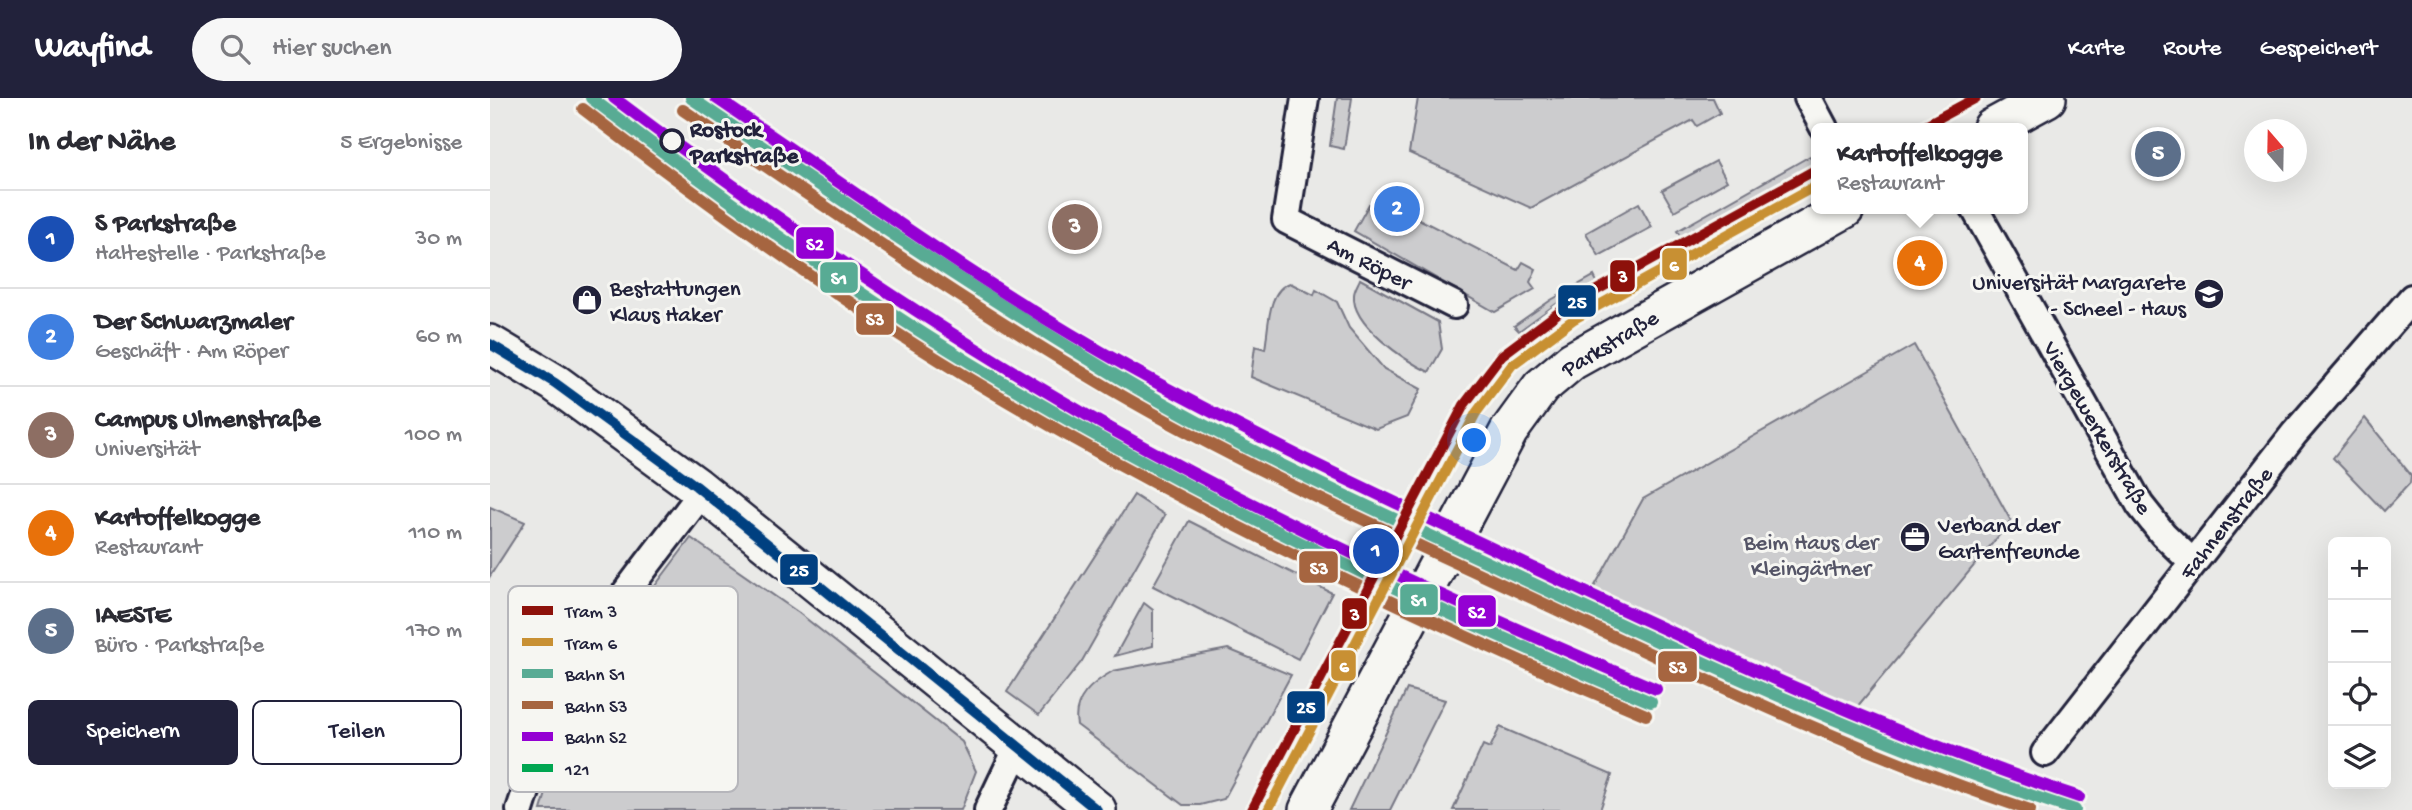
<!DOCTYPE html>
<html lang="de">
<meta charset="utf-8">
<style>
:root{--surface:#fff;--page:#f7f7f7;--text:#2b2b33;--muted:#7c7c81;--line:#e1e1e2;--accent:#22223b}
body{margin:0;font-family:"Gochi Hand",sans-serif;background:var(--page);color:var(--text)}
.controls{position:absolute;right:21px;bottom:21px;display:grid;overflow:hidden;border-radius:10px;box-shadow:0 7px 28px #0002}
.controls button{width:63px;height:63px;display:grid;place-items:center;padding:0;border:0;border-bottom:2px solid var(--line);background:var(--surface);color:var(--text);font:35px sans-serif}
.compass{position:absolute;left:1754px;top:21px;width:63px;height:63px;border-radius:50%;background:var(--surface);box-shadow:0 7px 28px #0002;rotate:340deg}
.you{position:absolute;left:985px;top:343px;width:24px;height:24px;margin:-18px;border:5px solid #fff;border-radius:50%;background:#1a73e8;box-shadow:0 0 0 10px #1a73e833}
.badge{display:grid;place-items:center;width:46px;height:46px;border-radius:50%;background:var(--accent);color:#fff;font-size:23px;font-weight:700}
.pin{position:absolute;translate:-50% -50%;border:4px solid #fff;box-shadow:0 2px 7px #0006}
.popup{position:absolute;left:1321px;top:25px;width:217px;height:91px;box-sizing:border-box;display:grid;place-content:center;border-radius:10px;background:var(--surface);filter:drop-shadow(0 2px 5px #0005);font-size:23px;white-space:nowrap;color:var(--muted)}
.popup b{font-size:26px;color:var(--text)}
.popup::after{content:'';position:absolute;left:50%;top:100%;margin-left:-14px;border:14px solid transparent;border-top-color:var(--surface)}
.list{margin:0;padding:0;list-style:none}
h2{display:flex;justify-content:space-between;align-items:center;height:91px;margin:0;padding:0 28px;font-size:30px}
h2 small{font-size:23px;font-weight:400;color:var(--muted)}
.list li{display:grid;grid-template-columns:46px 1fr auto;gap:21px;align-items:center;box-sizing:border-box;height:98px;padding:0 28px;border-top:2px solid var(--line)}
.list b{display:block;font-size:26px;white-space:nowrap}
.list p{margin:0;font-size:23px;white-space:nowrap;color:var(--muted)}
.list em{font-size:23px;font-style:normal;color:var(--muted)}
.actions{display:flex;gap:14px;padding:21px 28px}
.actions a{flex:1;padding:16px 0;border:2px solid var(--accent);border-radius:10px;text-align:center;font-size:24px;color:var(--accent)}
.actions .main{background:var(--accent);color:#fff}
.icon{flex:none;width:38px;height:38px;fill:none;stroke:currentColor;stroke-width:2;stroke-linecap:round;stroke-linejoin:round}
.map{position:relative;flex:none;width:1922px;height:712px;overflow:hidden}
header{display:flex;align-items:center;gap:42px;box-sizing:border-box;height:98px;padding:0 35px;background:var(--accent);color:#fff}
header strong{font-size:33px}
nav{display:flex;gap:38px;margin-inline-start:auto;font-size:24px}
.search{width:490px;height:63px;background:var(--page);display:flex;align-items:center;gap:18px;box-sizing:border-box;padding:0 24px;border-radius:38px;color:var(--muted);font-size:26px}
main{display:flex}
aside{flex:1;background:var(--surface)}
.map>svg:first-child{display:block}
.green{fill:#ccccce;stroke:#777784;stroke-width:2}
.lines{fill:none;stroke-linecap:round;stroke-linejoin:round}
.street-casing{stroke:#22223b;stroke-width:32}
.secondary-casing{stroke:#22223b;stroke-width:42}
.street{stroke:#f6f6f2;stroke-width:26}
.secondary{stroke:#f6f6f2;stroke-width:37}
.bus-1-casing{stroke:#f6f6f2;stroke-width:16}
.bus-1{stroke:#024080;stroke-width:10}
.rail-1-casing{stroke:#f6f6f2;stroke-width:18}
.rail-2-casing{stroke:#f6f6f2;stroke-width:18}
.rail-3-casing{stroke:#f6f6f2;stroke-width:18}
.rail-1{stroke:#58ab94;stroke-width:12}
.rail-2{stroke:#a66540;stroke-width:12}
.rail-3{stroke:#9400d3;stroke-width:12}
.tram-1-casing{stroke:#f6f6f2;stroke-width:16}
.tram-2-casing{stroke:#f6f6f2;stroke-width:16}
.tram-1{stroke:#8d110a;stroke-width:10}
.tram-2{stroke:#c89033;stroke-width:10}
.stop-dot{fill:#f6f6f2;stroke:#22223b;stroke-width:3.5}
.labels{text-anchor:middle;stroke-width:6;stroke-linejoin:round;paint-order:stroke}
.stop-label{font-size:23px;font-weight:bold;fill:#22223b;stroke:#f6f6f2;text-anchor:start}
.street-label{font-size:23px;fill:#22223b;stroke:#f6f6f2}
.poi-label{font-size:23px;fill:#22223b;stroke:#f6f6f2;text-anchor:start}
.park-label{font-size:23px;fill:#555567;stroke:#f6f6f2}
.key{fill:#f6f6f2;stroke:#b6b6bb;stroke-width:2}
.key-label{font-size:19px;fill:#22223b}
.line-badge{stroke:#f6f6f2;stroke-width:2.5}
.badge-label{font-size:19px;text-anchor:middle;font-weight:bold;fill:#fff}
</style>
<header>
<strong>Wayfind</strong>
<div class="search"><svg class="icon" aria-label="search" viewBox="0 0 24 24"><circle cx="10" cy="10" r="6"/><path d="M15 15l6 6"/></svg>Hier suchen</div>
<nav><a>Karte</a><a>Route</a><a>Gespeichert</a></nav>
</header>
<main>
<aside>
<h2>In der Nähe<small>5 Ergebnisse</small></h2>
<ul class="list">
<li><span class="badge" style="background:#1a4fb4">1</span><div><b>S Parkstraße</b><p>Haltestelle · Parkstraße</p></div><em>30 m</em></li>
<li><span class="badge" style="background:#3f7fe0">2</span><div><b>Der Schwarzmaler</b><p>Geschäft · Am Röper</p></div><em>60 m</em></li>
<li><span class="badge" style="background:#8d6e63">3</span><div><b>Campus Ulmenstraße</b><p>Universität</p></div><em>100 m</em></li>
<li><span class="badge" style="background:#e8710a">4</span><div><b>Kartoffelkogge</b><p>Restaurant</p></div><em>110 m</em></li>
<li><span class="badge" style="background:#5c6f8a">5</span><div><b>IAESTE</b><p>Büro · Parkstraße</p></div><em>170 m</em></li>
</ul>
<div class="actions"><a class="main">Speichern</a><a>Teilen</a></div>
</aside>
<div class="map">
<svg width="1922" height="712" viewBox="0 0 1922 712">
<rect width="100%" height="100%" fill="#e9e9e7"/>
<filter id="ink" filterUnits="userSpaceOnUse"><feTurbulence type="fractalNoise" baseFrequency=".0143" numOctaves="2"/><feDisplacementMap in="SourceGraphic" scale="14" xChannelSelector="R" yChannelSelector="G"/><feConvolveMatrix kernelMatrix="1 2 1 2 8 2 1 2 1" color-interpolation-filters="sRGB"/></filter>
<g filter="url(#ink)">
<!-- green -->
<g class="green">
<path d="M 847,0 L 862,0 L 854,51 L 840,48 Z"/>
<path d="M 928,0 L 1223,0 L 1230,15 L 1207,28 L 1203,22 L 1041,110 L 919,55 Z"/>
<path d="M 1320,58 L 1324,65 L 1191,139 L 1187,133 Z"/>
<path d="M 1226,63 L 1237,83 L 1184,113 L 1172,92 Z"/>
<path d="M 1149,105 L 1162,129 L 1109,158 L 1096,135 Z"/>
<path d="M 879,106 L 920,125 L 925,119 L 1028,172 L 1033,164 L 1046,171 L 1040,184 L 1045,191 L 1005,214 L 864,133 Z"/>
<path d="M 1104,178 L 1107,184 L 1066,206 L 1029,233 L 1024,228 L 1061,202 Z"/>
<path d="M 870,181 L 948,224 L 952,251 L 939,274 C 916,263 861,227 864,197 C 864,192 868,186 870,181 Z"/>
<path d="M 800,185 L 824,197 L 826,192 L 847,204 L 859,230 L 894,271 L 931,291 L 917,319 L 886,331 L 761,279 L 765,248 L 775,251 C 779,229 777,192 800,185 Z"/>
<path d="M 1424,247 L 1521,423 L 1362,615 L 1255,573 L 1097,502 L 1153,401 Z"/>
<path d="M 1875,320 L 1921,377 L 1920,385 L 1894,413 L 1843,360 Z"/>
<path d="M 644,397 L 675,417 L 592,563 L 549,617 L 517,594 Z"/>
<path d="M 0,409 L 35,424 L 0,478 Z"/>
<path d="M 699,423 L 842,495 L 808,561 L 663,488 Z"/>
<path d="M 201,440 L 309,515 L 472,644 L 486,673 L 471,712 L 51,712 L 71,645 L 128,537 Z"/>
<path d="M 654,505 L 663,512 L 663,548 L 625,558 Z"/>
<path d="M 738,551 L 801,577 L 734,701 L 710,707 L 693,707 L 587,627 C 582,601 602,585 623,573 Z"/>
<path d="M 917,591 L 955,602 L 900,712 L 859,712 Z"/>
<path d="M 1010,629 L 1122,677 L 1110,712 L 963,712 L 993,647 L 1000,650 Z"/>
</g>
<g class="lines">
<!-- street casing -->
<g class="street-casing">
<g id="street">
<path d="M 815,0 L 796,122 L 964,207"/>
<path d="M 1318,0 L 1334,30"/>
<path d="M 1485,111 L 1650,407 L 1673,436 L 1703,465"/>
<path d="M 1555,655 L 1804,336 L 1922,200"/>
<path d="M 30,712 C 51,645 79,575 119,518 C 149,475 182,435 213,393"/>
<path d="M 498,712 L 528,649"/>
</g>
</g>
<!-- secondary casing -->
<g class="secondary-casing">
<g id="secondary">
<path d="M 1502,30 L 1557,0"/>
<path d="M 0,246 L 65,285 L 206,388 L 607,712"/>
<path d="M 818,712 L 1019,333 L 1051,289 L 1082,263 L 1355,111"/>
</g>
</g>
<!-- street -->
<use href="#street" class="street"/>
<!-- secondary -->
<use href="#secondary" class="secondary"/>
<!-- bus-1 casing -->
<g class="bus-1-casing">
<g id="bus-1">
<path d="M 1430,30 L 1486,0"/>
<path d="M 0,246 L 65,285 L 206,388 L 607,712"/>
<path d="M 762,712 L 974,307 L 1012,257 L 1076,209 L 1327,71"/>
</g>
</g>
<!-- bus-1 -->
<use href="#bus-1" class="bus-1"/>
<!-- rail-1 casing -->
<g class="rail-1-casing">
<g id="rail-1">
<path d="M 101,0 C 224,93 348,184 479,264 C 698,396 926,505 1161,604"/>
<path d="M 201,0 C 342,96 482,192 628,279 C 751,352 884,411 1014,472 C 1202,560 1388,648 1585,712"/>
</g>
</g>
<!-- rail-2 casing -->
<g class="rail-2-casing">
<g id="rail-2">
<path d="M 93,11 C 215,104 340,196 472,276 C 691,408 920,518 1156,617"/>
<path d="M 193,12 C 335,108 475,206 622,292 C 770,378 928,446 1082,519 C 1232,590 1382,660 1540,712"/>
</g>
</g>
<!-- rail-3 casing -->
<g class="rail-3-casing">
<g id="rail-3">
<path d="M 124,0 C 282,119 444,231 616,328 C 794,428 979,512 1166,591"/>
<path d="M 226,0 C 362,92 496,190 640,270 C 773,344 911,407 1048,472 C 1226,556 1403,638 1589,699"/>
</g>
</g>
<!-- rail-1 -->
<use href="#rail-1" class="rail-1"/>
<!-- rail-2 -->
<use href="#rail-2" class="rail-2"/>
<!-- rail-3 -->
<use href="#rail-3" class="rail-3"/>
<!-- tram-1 casing -->
<g class="tram-1-casing">
<g id="tram-1">
<path d="M 1430,30 L 1486,0"/>
<path d="M 762,712 L 974,307 L 1012,257 L 1076,209 L 1327,71"/>
</g>
</g>
<!-- tram-2 casing -->
<g class="tram-2-casing">
<path id="tram-2" d="M 778,712 L 986,315 L 1022,267 L 1084,221 L 1327,87"/>
</g>
<!-- tram-1 -->
<use href="#tram-1" class="tram-1"/>
<!-- tram-2 -->
<use href="#tram-2" class="tram-2"/>
</g>
</g>
<!-- icons -->
<defs>
<g id="university-disc" transform="scale(1.575)"><circle r="9.5" fill="#22223b" stroke="#f6f6f2"/><path d="M0-5L7-2L0 1L-7-2ZM-4 1L0 2.5L4 1V4Q0 6-4 4Z" fill="#fff"/></g>
<g id="shop-disc" transform="scale(1.575)"><circle r="9.5" fill="#22223b" stroke="#f6f6f2"/><path d="M-5-2.5h2.3a2.7 3.5 0 0 1 5.4 0H5L5.5 6h-11ZM-1.5-2.5h3a1.5 2.3 0 0 0-3 0Z" fill="#fff"/></g>
<g id="office-disc" transform="scale(1.575)"><circle r="9.5" fill="#22223b" stroke="#f6f6f2"/><path d="M-6-3h4V-5.5h4V-3h4V5H-6ZM-1-4.5V-3h2v-1.5ZM-6 0V1H6V0Z" fill="#fff"/></g>
</defs>
<g fill-rule="evenodd">
<use href="#university-disc" x="1719" y="196"/>
<use href="#shop-disc" x="97" y="202"/>
<use href="#office-disc" x="1425" y="439"/>
</g>
<!-- markers -->
<circle class="stop-dot" cx="182" cy="43" r="11"/>
<g class="labels">
<!-- stop labels -->
<g class="stop-label">
<text x="200" y="38">Rostock<tspan x="200" dy="26">Parkstraße</tspan></text>
</g>
<!-- street labels -->
<g class="street-label">
<text transform="translate(880 164) rotate(27)" y="8">Am Röper</text>
<text transform="translate(1119 244) rotate(-31)" y="8">Parkstraße</text>
<text transform="translate(1609 329) rotate(60)" y="8">Viergewerkerstraße</text>
<text transform="translate(1735 424) rotate(-52)" y="8">Fahnenstraße</text>
</g>
<!-- poi labels -->
<g class="poi-label">
<text x="1696" y="191" text-anchor="end">Universität Margarete<tspan x="1696" dy="26">- Scheel - Haus</tspan></text>
<text x="120" y="197">Bestattungen<tspan x="120" dy="26">Klaus Haker</tspan></text>
<text x="1448" y="434">Verband der<tspan x="1448" dy="26">Gartenfreunde</tspan></text>
</g>
<!-- park labels -->
<g class="park-label">
<text x="1321" y="451">Beim Haus der<tspan x="1321" dy="26">Kleingärtner</tspan></text>
</g>
</g>
<!-- legend -->
<rect x="18" y="488" width="230" height="206" rx="10" class="key"/>
<rect x="32" y="508" width="31" height="9" fill="#8d110a"/>
<rect x="32" y="540" width="31" height="8" fill="#c89033"/>
<rect x="32" y="571" width="31" height="9" fill="#58ab94"/>
<rect x="32" y="603" width="31" height="8" fill="#a66540"/>
<rect x="32" y="634" width="31" height="9" fill="#9400d3"/>
<rect x="32" y="666" width="31" height="8" fill="#00a651"/>
<g class="key-label">
<text x="75" y="519">Tram 3</text>
<text x="75" y="551">Tram 6</text>
<text x="75" y="582">Bahn S1</text>
<text x="75" y="614">Bahn S3</text>
<text x="75" y="645">Bahn S2</text>
<text x="75" y="677">121</text>
</g>
<g class="line-badge">
<rect x="305" y="128" width="40" height="34" rx="7" fill="#9400d3"/>
<rect x="1171" y="149" width="27" height="34" rx="7" fill="#c89033"/>
<rect x="1119" y="161" width="27" height="34" rx="7" fill="#8d110a"/>
<rect x="329" y="163" width="40" height="33" rx="7" fill="#58ab94"/>
<rect x="1067" y="186" width="40" height="34" rx="7" fill="#024080"/>
<rect x="365" y="204" width="40" height="34" rx="7" fill="#a66540"/>
<rect x="808" y="452" width="41" height="34" rx="7" fill="#a66540"/>
<rect x="289" y="455" width="40" height="33" rx="7" fill="#024080"/>
<rect x="909" y="485" width="40" height="33" rx="7" fill="#58ab94"/>
<rect x="967" y="496" width="40" height="34" rx="7" fill="#9400d3"/>
<rect x="851" y="499" width="27" height="33" rx="7" fill="#8d110a"/>
<rect x="840" y="551" width="27" height="33" rx="7" fill="#c89033"/>
<rect x="1167" y="552" width="41" height="33" rx="7" fill="#a66540"/>
<rect x="796" y="592" width="40" height="34" rx="7" fill="#024080"/>
</g>
<g class="badge-label">
<text x="325" y="152">S2</text>
<text x="1184" y="173">6</text>
<text x="1133" y="184">3</text>
<text x="349" y="186">S1</text>
<text x="1087" y="210">25</text>
<text x="385" y="227">S3</text>
<text x="829" y="476">S3</text>
<text x="309" y="478">25</text>
<text x="929" y="508">S1</text>
<text x="987" y="520">S2</text>
<text x="865" y="522">3</text>
<text x="854" y="574">6</text>
<text x="1188" y="575">S3</text>
<text x="816" y="615">25</text>
</g>
</svg>
<div class="controls">
<button>+</button>
<button>−</button>
<button><svg class="icon" aria-label="locate" viewBox="0 0 24 24"><circle cx="12" cy="12" r="6"/><path d="M12 2v4M12 18v4M2 12h4M18 12h4"/></svg></button>
<button><svg class="icon" aria-label="layers" viewBox="0 0 24 24"><path d="M12 4l9 5-9 5-9-5zM3 14l9 5 9-5"/></svg></button>
</div>
<svg class="compass" viewBox="-18 -18 36 36"><path d="M0-13l5 13h-10z" fill="#e53935"/><path d="M0 13l5-13h-10z" fill="#7c7c81"/></svg>
<div class="you"></div>
<div class="pin badge" style="left:886px;top:453px;background:#1a4fb4">1</div>
<div class="pin badge" style="left:907px;top:111px;background:#3f7fe0">2</div>
<div class="pin badge" style="left:585px;top:129px;background:#8d6e63">3</div>
<div class="pin badge" style="left:1430px;top:165px;background:#e8710a">4</div>
<div class="popup"><b>Kartoffelkogge</b>Restaurant</div>
<div class="pin badge" style="left:1668px;top:56px;background:#5c6f8a">5</div>
</div>
</main>
